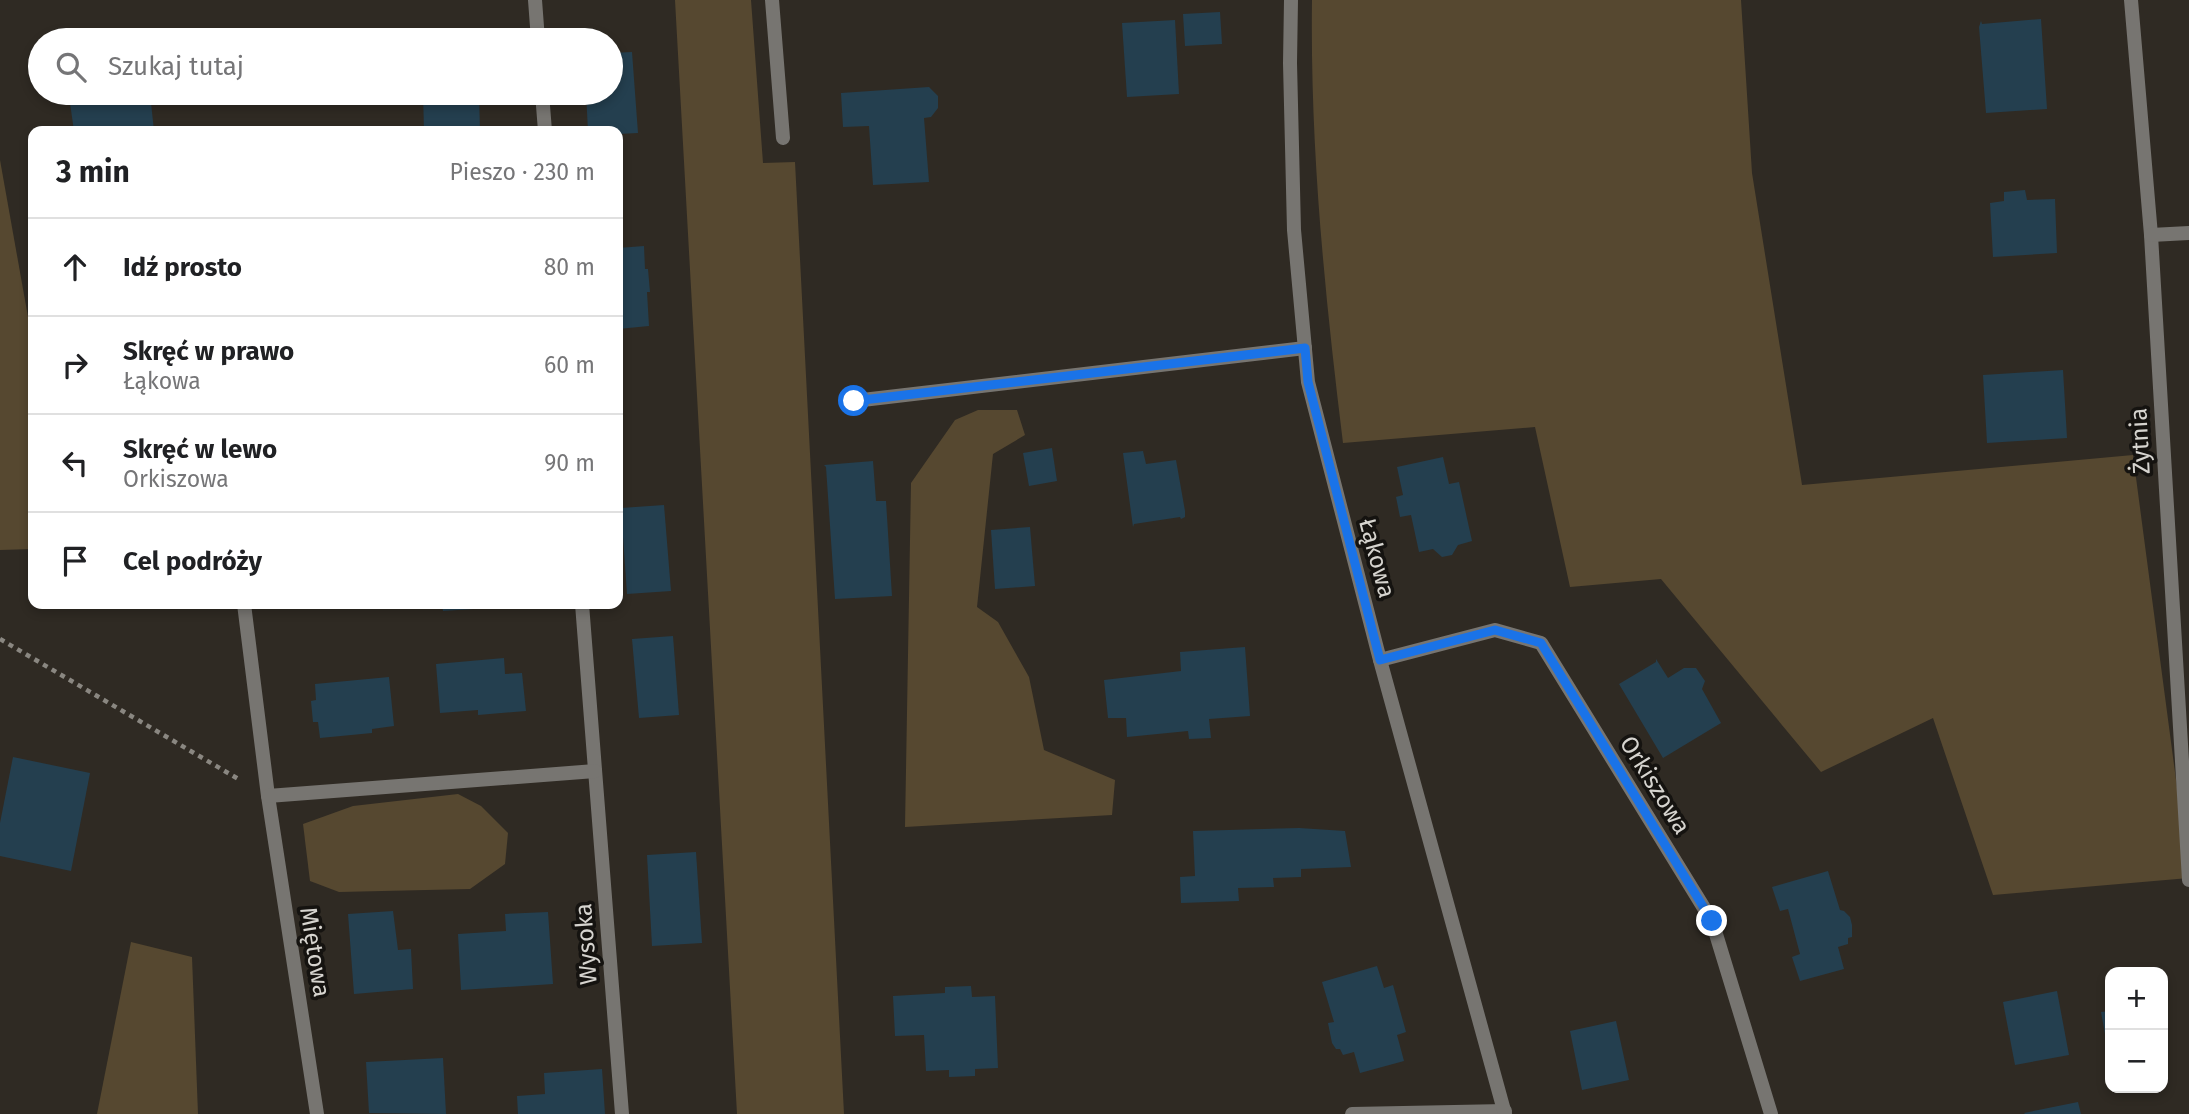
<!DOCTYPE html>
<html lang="pl">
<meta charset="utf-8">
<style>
:root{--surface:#fff;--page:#f2f2f2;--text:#202124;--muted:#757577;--line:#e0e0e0}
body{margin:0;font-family:"Fira Sans",sans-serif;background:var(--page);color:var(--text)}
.controls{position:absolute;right:21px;bottom:21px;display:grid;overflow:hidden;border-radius:14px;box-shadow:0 4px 10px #0003}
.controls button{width:63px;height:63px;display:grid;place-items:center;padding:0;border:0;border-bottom:2px solid var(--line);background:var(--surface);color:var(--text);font:35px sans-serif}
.stop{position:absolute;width:21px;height:21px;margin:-16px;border:5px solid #1a73e8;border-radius:50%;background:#fff}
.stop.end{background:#1a73e8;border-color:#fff;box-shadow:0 2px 7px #0008}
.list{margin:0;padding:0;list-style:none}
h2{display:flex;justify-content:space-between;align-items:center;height:91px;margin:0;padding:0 28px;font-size:30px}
h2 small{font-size:23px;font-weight:400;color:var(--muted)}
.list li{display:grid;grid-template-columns:46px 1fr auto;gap:21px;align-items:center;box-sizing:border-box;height:98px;padding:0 28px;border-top:2px solid var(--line)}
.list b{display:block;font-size:26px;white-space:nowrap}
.list p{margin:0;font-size:23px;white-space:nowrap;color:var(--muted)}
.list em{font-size:23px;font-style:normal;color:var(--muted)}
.icon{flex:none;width:38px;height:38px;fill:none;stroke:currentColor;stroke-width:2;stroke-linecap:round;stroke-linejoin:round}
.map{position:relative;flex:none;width:2189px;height:1114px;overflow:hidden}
.search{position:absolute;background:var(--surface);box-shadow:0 4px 10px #0003;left:28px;top:28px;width:595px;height:77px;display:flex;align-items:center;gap:18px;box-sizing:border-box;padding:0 24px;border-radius:38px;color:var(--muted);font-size:26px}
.panel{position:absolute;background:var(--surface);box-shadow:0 4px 10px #0003;left:28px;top:126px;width:595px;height:483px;border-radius:14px}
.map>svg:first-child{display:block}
.green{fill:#564830}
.building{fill:#243f4f}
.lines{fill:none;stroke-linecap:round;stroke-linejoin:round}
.path{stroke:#8a8781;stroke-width:4.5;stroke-dasharray:5 5;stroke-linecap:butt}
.lane{stroke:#777571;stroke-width:14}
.street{stroke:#777571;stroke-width:14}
.route{stroke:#1a73e8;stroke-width:9}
.labels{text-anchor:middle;stroke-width:7;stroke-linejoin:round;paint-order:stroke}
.street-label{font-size:24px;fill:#d6d4cf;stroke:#151310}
</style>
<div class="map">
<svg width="2189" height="1114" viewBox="0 0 2189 1114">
<rect width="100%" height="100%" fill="#2f2a23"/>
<!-- green -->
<g class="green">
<path d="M 675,0 L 751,0 L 763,163 L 795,162 L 844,1114 L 737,1114 Z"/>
<path d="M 1312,0 L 1741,0 L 1752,173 L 1802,485 L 2133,455 L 2189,878 L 1993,895 L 1933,718 L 1821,772 L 1661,579 L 1570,587 L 1535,427 L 1343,443 C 1325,297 1310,148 1312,0 Z"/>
<path d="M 0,160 L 33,345 L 33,549 L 0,550 Z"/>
<path d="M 978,410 L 1017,410 L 1025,435 L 993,454 L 977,607 L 998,622 L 1029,677 L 1044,750 L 1115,780 L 1112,815 L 905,827 L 911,483 L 955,420 Z"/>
<path d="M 458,794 L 481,806 L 508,833 L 505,864 L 470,889 L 339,892 L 310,881 L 303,824 L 353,806 Z"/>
<path d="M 131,942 L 192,957 L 198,1114 L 97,1114 Z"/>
</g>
<!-- building -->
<g class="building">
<path d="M 1220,12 L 1222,44 L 1185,46 L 1183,14 Z"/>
<path d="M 2041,19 L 2047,109 L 1986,113 L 1979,27 L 1981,21 L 1982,24 Z"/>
<path d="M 1175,20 L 1179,94 L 1127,97 L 1122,23 Z"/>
<path d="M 632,52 L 638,133 L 618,134 L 618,131 L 588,131 L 586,93 L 611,93 L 611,53 Z"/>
<path d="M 929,87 L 938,96 L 938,108 L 931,117 L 924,118 L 929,182 L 873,185 L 869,126 L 843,127 L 841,93 Z"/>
<path d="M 96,93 L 150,93 L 154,131 L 74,131 L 69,96 Z"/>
<path d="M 423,93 L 479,93 L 480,131 L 424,131 Z"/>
<path d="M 2025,190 L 2027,200 L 2055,199 L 2057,253 L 1993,257 L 1990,203 L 2004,201 L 2004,192 Z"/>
<path d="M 644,246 L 645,269 L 648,269 L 650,292 L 647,292 L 649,326 L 618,329 L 618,248 Z"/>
<path d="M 2063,370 L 2067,438 L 1987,443 L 1983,375 Z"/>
<path d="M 1052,448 L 1057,481 L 1029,486 L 1023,453 Z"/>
<path d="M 1143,451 L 1146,464 L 1176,460 L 1185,511 L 1185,517 L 1181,519 L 1180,517 L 1134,524 L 1133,527 L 1123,453 Z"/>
<path d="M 1443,457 L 1449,484 L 1459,482 L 1472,541 L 1458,545 L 1452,555 L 1442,557 L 1433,549 L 1419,552 L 1411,515 L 1400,517 L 1396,497 L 1403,495 L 1397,467 Z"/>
<path d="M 873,461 L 876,501 L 886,501 L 892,596 L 835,599 L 826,467 L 824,465 Z"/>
<path d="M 664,505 L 671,591 L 627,594 L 621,508 Z"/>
<path d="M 1030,527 L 1035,586 L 995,589 L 991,530 Z"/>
<path d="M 442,604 L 489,604 L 489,608 L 443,611 Z"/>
<path d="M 673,636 L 679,715 L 639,718 L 632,639 Z"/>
<path d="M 1245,647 L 1250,716 L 1209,719 L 1211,738 L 1189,739 L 1188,731 L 1127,737 L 1126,718 L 1108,718 L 1104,680 L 1181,671 L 1180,652 Z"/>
<path d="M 504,658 L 505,674 L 522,673 L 526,711 L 478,715 L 478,710 L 440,713 L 436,664 Z"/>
<path d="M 1656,659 L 1668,678 L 1684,668 L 1696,668 L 1705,681 L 1702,689 L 1721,723 L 1663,758 L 1619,684 L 1656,662 Z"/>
<path d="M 389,677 L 394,726 L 372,729 L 372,733 L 320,738 L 318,722 L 313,722 L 311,701 L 316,700 L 315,684 Z"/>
<path d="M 13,757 L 90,773 L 71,871 L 0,856 L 0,823 Z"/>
<path d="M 1299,828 L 1345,831 L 1351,867 L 1301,869 L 1301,877 L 1273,878 L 1274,887 L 1238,888 L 1239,901 L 1181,903 L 1180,877 L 1195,876 L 1193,831 Z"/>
<path d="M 696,852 L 702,943 L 652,946 L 647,855 Z"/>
<path d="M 1828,871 L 1840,910 L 1844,911 L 1850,917 L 1852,925 L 1852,937 L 1848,938 L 1848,944 L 1838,947 L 1844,969 L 1800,981 L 1792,957 L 1800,954 L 1788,909 L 1780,911 L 1772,887 Z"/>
<path d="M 393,911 L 398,950 L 411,949 L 413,989 L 354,994 L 348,914 Z"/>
<path d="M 548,912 L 553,984 L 461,990 L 458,934 L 506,931 L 505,914 Z"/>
<path d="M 1377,966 L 1384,988 L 1393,985 L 1406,1032 L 1397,1035 L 1404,1061 L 1360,1073 L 1354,1052 L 1343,1055 L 1340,1049 L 1336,1049 L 1332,1043 L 1328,1023 L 1334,1022 L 1322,982 Z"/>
<path d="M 971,986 L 972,997 L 995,996 L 998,1068 L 975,1069 L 975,1076 L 949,1077 L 949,1070 L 926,1071 L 924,1035 L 895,1036 L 893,996 L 945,993 L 945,987 Z"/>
<path d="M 2057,991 L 2069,1055 L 2015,1065 L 2003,1002 Z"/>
<path d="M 2110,1011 L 2110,1056 L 2109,1056 L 2101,1012 Z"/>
<path d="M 1616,1021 L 1629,1080 L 1582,1090 L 1570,1031 Z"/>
<path d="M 443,1058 L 446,1114 L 369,1113 L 366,1062 Z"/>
<path d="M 602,1069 L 605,1114 L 518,1114 L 517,1096 L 545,1094 L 544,1073 Z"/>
<path d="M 2078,1102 L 2081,1114 L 2025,1114 L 2024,1113 Z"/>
</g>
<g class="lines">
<!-- path -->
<path class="path" d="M 0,639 L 240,780"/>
<!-- lane -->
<g class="lane">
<path d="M 854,401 L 1305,348"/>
<path d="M 1352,1114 L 1505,1111"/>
</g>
<!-- street -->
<g class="street">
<path d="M 535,0 L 538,40"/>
<path d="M 772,0 L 783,138"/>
<path d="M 1291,0 L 1290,63 L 1294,230 L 1308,382 L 1380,660 L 1505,1114"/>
<path d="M 2131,0 L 2151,235 L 2189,880"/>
<path d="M 542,93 L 545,131"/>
<path d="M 2151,235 L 2189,233"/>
<path d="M 244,604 L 268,796 L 317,1114"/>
<path d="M 582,604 L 622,1114"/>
<path d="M 1380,660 L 1495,630 L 1541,643 L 1712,921 L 1771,1114"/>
<path d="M 268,796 L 595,771"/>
</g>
</g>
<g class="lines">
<!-- route -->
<path class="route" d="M 854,401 L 1305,348 L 1308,382 L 1380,660 L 1495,630 L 1541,643 L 1712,921"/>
</g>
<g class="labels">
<!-- street labels -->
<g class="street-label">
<text transform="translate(2140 441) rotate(-93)" y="8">Żytnia</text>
<text transform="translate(1377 558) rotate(75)" y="8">Łąkowa</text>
<text transform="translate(1655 785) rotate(58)" y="8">Orkiszowa</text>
<text transform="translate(586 944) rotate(-94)" y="8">Wysoka</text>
<text transform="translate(315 952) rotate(81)" y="8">Miętowa</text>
</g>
</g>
</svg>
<div class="controls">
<button>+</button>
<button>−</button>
</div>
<div class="stop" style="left:854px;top:401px"></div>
<div class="stop end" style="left:1712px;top:921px"></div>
<div class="search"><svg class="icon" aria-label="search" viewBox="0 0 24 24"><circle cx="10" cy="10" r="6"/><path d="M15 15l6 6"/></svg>Szukaj tutaj</div>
<section class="panel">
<h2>3 min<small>Pieszo · 230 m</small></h2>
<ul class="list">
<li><svg class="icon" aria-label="ahead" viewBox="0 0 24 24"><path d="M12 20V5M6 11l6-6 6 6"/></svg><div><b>Idź prosto</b></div><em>80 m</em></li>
<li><svg class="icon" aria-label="right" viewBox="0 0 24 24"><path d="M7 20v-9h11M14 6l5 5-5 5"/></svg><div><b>Skręć w prawo</b><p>Łąkowa</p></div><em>60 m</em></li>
<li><svg class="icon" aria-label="left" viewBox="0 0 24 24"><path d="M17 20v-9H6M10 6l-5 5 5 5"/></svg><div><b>Skręć w lewo</b><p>Orkiszowa</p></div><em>90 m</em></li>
<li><svg class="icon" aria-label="arrive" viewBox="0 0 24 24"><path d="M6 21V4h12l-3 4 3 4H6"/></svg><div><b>Cel podróży</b></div></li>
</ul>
</section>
</div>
